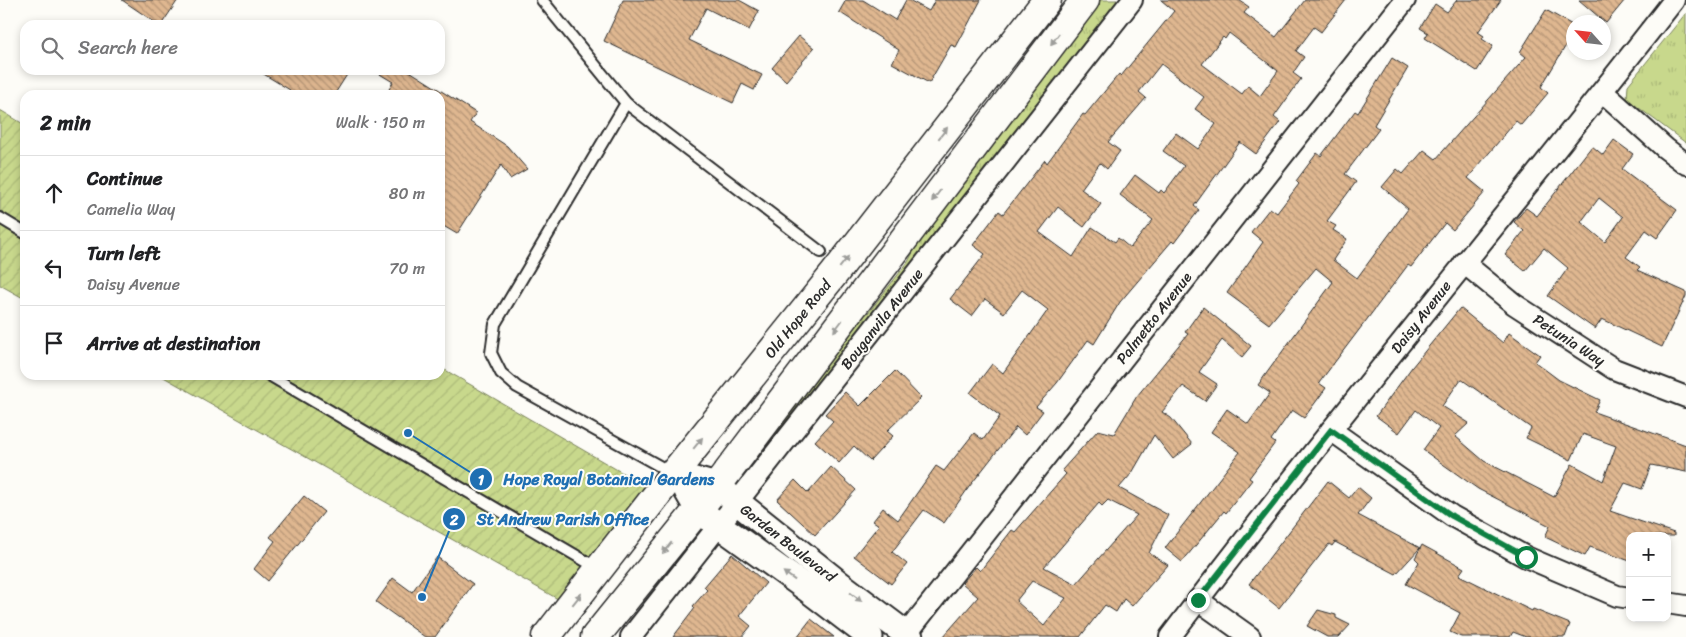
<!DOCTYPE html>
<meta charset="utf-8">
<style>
:root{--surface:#fff;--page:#f2f2f2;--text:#202124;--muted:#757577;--line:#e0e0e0}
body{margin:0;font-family:Sriracha,sans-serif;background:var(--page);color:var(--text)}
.controls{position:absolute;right:15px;bottom:15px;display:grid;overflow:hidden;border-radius:10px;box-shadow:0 2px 8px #0003}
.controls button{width:45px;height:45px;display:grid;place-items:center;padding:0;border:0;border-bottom:1px solid var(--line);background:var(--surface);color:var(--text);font:25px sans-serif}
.compass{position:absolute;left:1566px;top:15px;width:45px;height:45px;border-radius:50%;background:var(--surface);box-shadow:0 2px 8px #0003;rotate:297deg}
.stop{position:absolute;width:15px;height:15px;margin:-11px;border:4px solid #0b8043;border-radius:50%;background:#fff}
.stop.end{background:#0b8043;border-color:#fff;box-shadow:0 1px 5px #0008}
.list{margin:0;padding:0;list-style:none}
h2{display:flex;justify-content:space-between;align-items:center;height:65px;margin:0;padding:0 20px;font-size:21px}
h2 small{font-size:16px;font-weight:400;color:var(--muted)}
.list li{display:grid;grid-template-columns:32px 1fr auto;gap:15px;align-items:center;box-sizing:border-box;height:75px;padding:0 20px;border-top:1px solid var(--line)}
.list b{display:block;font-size:19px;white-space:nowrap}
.list p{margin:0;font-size:16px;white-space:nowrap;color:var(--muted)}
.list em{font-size:16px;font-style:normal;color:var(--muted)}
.icon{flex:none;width:28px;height:28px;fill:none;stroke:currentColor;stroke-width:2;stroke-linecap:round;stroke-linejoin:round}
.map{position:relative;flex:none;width:1686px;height:637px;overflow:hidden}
.search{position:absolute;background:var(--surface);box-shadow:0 2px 8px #0003;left:20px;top:20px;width:425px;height:55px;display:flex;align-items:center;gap:12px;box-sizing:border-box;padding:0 18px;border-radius:15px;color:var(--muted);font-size:19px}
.panel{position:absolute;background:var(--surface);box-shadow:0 2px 8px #0003;left:20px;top:90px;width:425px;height:290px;border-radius:15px}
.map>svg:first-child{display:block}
.grass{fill:url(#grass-tufts);stroke:#7a825c}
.garden{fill:url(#garden-furrows);stroke:#7a825c}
.building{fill:url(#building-back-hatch);stroke:#2b2b2b;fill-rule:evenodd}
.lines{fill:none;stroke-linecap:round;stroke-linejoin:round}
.service-casing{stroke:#2b2b2b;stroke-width:14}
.minor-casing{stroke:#2b2b2b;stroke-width:24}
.tertiary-casing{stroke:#2b2b2b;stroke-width:29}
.primary-casing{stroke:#2b2b2b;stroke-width:31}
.service{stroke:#fdfcf7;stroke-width:10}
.minor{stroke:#fdfcf7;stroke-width:20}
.tertiary{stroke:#fdfcf7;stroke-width:25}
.primary{stroke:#fdfcf7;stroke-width:28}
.oneway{fill:#9e9e9b}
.route{stroke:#0b8043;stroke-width:6}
.labels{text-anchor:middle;stroke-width:4;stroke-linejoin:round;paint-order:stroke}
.street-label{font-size:15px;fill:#2b2b2b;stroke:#fdfcf7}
.leader{fill:none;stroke:#1f6fb2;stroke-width:2}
.callout-dot{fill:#1f6fb2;stroke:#fdfcf7;stroke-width:2}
.mark-label{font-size:15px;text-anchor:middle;font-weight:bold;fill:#fff}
.callout-label{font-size:16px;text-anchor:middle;font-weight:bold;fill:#1f6fb2;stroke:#fdfcf7;stroke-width:4;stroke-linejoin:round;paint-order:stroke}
</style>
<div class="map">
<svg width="1686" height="637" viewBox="0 0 1686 637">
<defs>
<pattern id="grass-tufts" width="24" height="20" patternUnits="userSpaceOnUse" patternTransform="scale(1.25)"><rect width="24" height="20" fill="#c8d88c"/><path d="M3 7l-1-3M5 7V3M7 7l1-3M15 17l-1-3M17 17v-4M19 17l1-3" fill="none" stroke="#acba79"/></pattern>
<pattern id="garden-furrows" width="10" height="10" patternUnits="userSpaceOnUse" patternTransform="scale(1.25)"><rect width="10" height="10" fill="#c8d88c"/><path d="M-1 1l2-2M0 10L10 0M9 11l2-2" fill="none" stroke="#acba79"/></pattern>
<pattern id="building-back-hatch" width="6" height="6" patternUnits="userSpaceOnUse" patternTransform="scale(1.25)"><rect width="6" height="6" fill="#dfb790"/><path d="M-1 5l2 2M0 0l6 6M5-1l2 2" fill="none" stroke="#b59576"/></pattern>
</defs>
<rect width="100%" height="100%" fill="#fdfcf7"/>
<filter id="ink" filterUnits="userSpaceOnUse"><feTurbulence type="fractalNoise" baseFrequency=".02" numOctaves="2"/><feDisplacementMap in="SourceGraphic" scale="10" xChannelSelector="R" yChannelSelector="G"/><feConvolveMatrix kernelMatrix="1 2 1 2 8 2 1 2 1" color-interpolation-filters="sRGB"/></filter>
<g filter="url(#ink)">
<!-- grass -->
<g class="grass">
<path d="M 1099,0 L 1120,0 L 741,483 L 737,480 L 849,324 L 868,313 L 908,262 L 931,216 Z"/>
<path d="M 1686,13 L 1686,143 L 1627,99 L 1628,85 Z"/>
</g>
<!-- garden -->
<g class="garden">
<path d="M 0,110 L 25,125 L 25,299 L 0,285 Z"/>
<path d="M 440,367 L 652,490 L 565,603 L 160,375 L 440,375 Z"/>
</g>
<!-- building -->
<g class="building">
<path d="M 122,0 L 178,0 L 161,25 L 159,25 Z"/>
<path d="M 623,0 L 739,0 L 759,11 L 749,30 L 706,8 L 689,40 L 762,75 L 754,90 L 742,84 L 733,103 L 604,41 Z"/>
<path d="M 846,0 L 863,0 L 895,20 L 906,0 L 909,0 L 929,11 L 935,0 L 981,0 L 956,47 L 951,45 L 929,83 L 892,63 L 899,50 L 839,12 Z"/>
<path d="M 1161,0 L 1239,0 L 1249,7 L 1244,13 L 1276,37 L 1305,0 L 1346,0 L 1321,32 L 1314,27 L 1296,51 L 1304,57 L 1293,73 L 1301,79 L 1274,117 L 1280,122 L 1256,154 L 1240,142 L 1194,206 L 1199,210 L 1174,243 L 1172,241 L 1120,302 L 1094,344 L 1088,340 L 1057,383 L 1036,407 L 1043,411 L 1025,435 L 1016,427 L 969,487 L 944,523 L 924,510 L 892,552 L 907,564 L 891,584 L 854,556 L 879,525 L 873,521 L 883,508 L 898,520 L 936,466 L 944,471 L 974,433 L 983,440 L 1000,416 L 970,393 L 992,364 L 1003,373 L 1048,310 L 1022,290 L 1004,313 L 985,299 L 972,316 L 950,299 L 985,254 L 973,245 L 999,211 L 1003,214 L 1045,160 L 1047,163 L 1083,114 L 1085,115 L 1119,74 L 1121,76 L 1174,11 ZM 1229,33 L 1278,71 L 1260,96 L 1248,86 L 1242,94 L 1202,64 L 1223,37 L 1225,39 ZM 1161,64 L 1204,97 L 1195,109 L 1216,124 L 1198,149 L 1176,133 L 1163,151 L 1184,166 L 1164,193 L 1161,190 L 1159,193 L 1135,175 L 1120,195 L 1153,220 L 1130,248 L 1118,238 L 1115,242 L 1092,227 L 1073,257 L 1039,232 L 1058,207 L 1084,227 L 1101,204 L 1081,189 L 1100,163 L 1107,169 L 1120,151 L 1108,142 L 1146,98 L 1139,92 Z"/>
<path d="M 1457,0 L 1501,0 L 1478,32 L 1484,36 L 1482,39 L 1493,46 L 1477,71 L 1425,38 L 1428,33 L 1420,28 L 1435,4 L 1447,12 Z"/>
<path d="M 1579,0 L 1625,0 L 1606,23 Z"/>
<path d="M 1546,10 L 1574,26 L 1574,45 L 1568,42 L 1541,87 L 1548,93 L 1521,125 L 1516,121 L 1468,178 L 1485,192 L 1453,230 L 1445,223 L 1411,267 L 1408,265 L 1319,383 L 1326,388 L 1304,418 L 1292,410 L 1271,440 L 1275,443 L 1249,478 L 1252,480 L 1226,513 L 1224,511 L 1182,562 L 1165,548 L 1240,452 L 1211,432 L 1227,409 L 1248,424 L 1270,393 L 1258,385 L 1333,282 L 1316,268 L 1269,324 L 1227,293 L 1263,242 L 1251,232 L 1270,208 L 1277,213 L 1299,184 L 1296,181 L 1317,153 L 1321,156 L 1355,111 L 1358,113 L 1392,58 L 1408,68 L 1374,125 L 1379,129 L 1345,174 L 1356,182 L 1327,221 L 1336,226 L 1333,230 L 1347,239 L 1333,260 L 1357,278 L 1408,209 L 1382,187 L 1397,169 L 1403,174 L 1424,150 L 1436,159 L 1526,57 L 1520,52 Z"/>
<path d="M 799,36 L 814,48 L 786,81 L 772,68 Z"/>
<path d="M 257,70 L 350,70 L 334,95 L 287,95 L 290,90 Z"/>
<path d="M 373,70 L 408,70 L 476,113 L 470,122 L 507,146 L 527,169 L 510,179 L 501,165 L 457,234 L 440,224 L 440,95 L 386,95 L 393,82 Z"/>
<path d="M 1614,140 L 1633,154 L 1622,169 L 1677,210 L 1657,238 L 1646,230 L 1626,257 L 1640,267 L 1637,270 L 1686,292 L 1686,296 L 1662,347 L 1602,319 L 1595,329 L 1548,296 L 1568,268 L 1544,248 L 1525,271 L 1505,255 L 1524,231 L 1514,222 L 1526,208 L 1537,216 L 1592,146 L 1603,155 ZM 1599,198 L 1623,217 L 1605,242 L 1581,222 Z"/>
<path d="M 1203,307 L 1251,346 L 1242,357 L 1222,340 L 1199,372 L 1217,384 L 1205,401 L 1183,386 L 1162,412 L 1171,418 L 1192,444 L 1173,459 L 1154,435 L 1132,473 L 1119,488 L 1168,515 L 1149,553 L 1168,565 L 1132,606 L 1124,599 L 1116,612 L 1105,605 L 1080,637 L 943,637 L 978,597 L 962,583 L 976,567 L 980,571 L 1012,530 L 1015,532 L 1066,474 L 1062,470 L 1098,430 L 1114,434 L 1137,396 L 1188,334 L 1185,332 ZM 1108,500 L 1137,515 L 1076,584 L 1044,567 L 1099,503 L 1102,506 ZM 1032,581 L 1066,598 L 1044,626 L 1016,601 Z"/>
<path d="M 1460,308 L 1503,343 L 1509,333 L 1540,355 L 1535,362 L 1559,380 L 1600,400 L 1594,412 L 1686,445 L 1686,472 L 1651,465 L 1642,489 L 1625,483 L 1610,511 L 1674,533 L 1674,536 L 1630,536 L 1630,561 L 1590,547 L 1585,556 L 1545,537 L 1550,526 L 1478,489 L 1423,450 L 1439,428 L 1416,410 L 1399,433 L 1376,416 L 1412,367 ZM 1461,379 L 1531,428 L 1526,438 L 1571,460 L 1583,434 L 1616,446 L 1603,481 L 1572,464 L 1554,497 L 1484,461 L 1455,436 L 1469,423 L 1442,406 Z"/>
<path d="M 895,371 L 921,398 L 887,431 L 893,436 L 870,461 L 854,446 L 839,463 L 815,441 L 833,421 L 825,414 L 845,392 L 860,406 Z"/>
<path d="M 831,467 L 856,490 L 815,535 L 777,500 L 795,480 L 808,493 Z"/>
<path d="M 1328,481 L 1349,498 L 1358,487 L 1371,498 L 1358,515 L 1420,548 L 1396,574 L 1335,542 L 1332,546 L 1329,544 L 1279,608 L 1249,584 Z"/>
<path d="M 304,496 L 324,512 L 268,581 L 254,569 L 275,541 L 270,537 Z"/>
<path d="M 1422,545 L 1464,568 L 1459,575 L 1532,611 L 1533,609 L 1570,624 L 1565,637 L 1526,637 L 1513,632 L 1510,637 L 1461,637 L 1450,632 L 1460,613 L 1406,584 L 1419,562 L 1415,558 Z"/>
<path d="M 732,554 L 766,583 L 739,616 L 751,626 L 742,637 L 673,637 L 695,608 L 693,606 L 707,590 L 704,587 Z"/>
<path d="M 437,557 L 473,584 L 435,637 L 425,637 L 376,602 L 393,578 L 412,592 Z"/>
<path d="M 1318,610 L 1336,615 L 1336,618 L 1350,625 L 1339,637 L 1327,637 L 1307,626 Z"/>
<path d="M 811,619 L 834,637 L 797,637 Z"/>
</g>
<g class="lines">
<!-- service casing -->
<g class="service-casing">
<g id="service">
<path d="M 542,0 L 626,103 L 821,252"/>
<path d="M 626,103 L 495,324 L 491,353 L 501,373 L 517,387 L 672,473"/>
<path d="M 0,218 L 25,233"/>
<path d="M 269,375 L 599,569"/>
</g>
</g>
<!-- minor casing -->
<g class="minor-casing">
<g id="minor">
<path d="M 1603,92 L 1665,148 L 1686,164"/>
<path d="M 1464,263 L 1514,304 L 1614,369 L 1686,397"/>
<path d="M 1331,430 L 1452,516 L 1526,557 L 1617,596 L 1630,598"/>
<path d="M 1198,600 L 1250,637"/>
<path d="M 1667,603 L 1686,606"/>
<path d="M 631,637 L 1132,0"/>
<path d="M 904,637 L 1405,0"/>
<path d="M 1170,637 C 1334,421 1508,213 1674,0"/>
</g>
</g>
<!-- tertiary casing -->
<g class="tertiary-casing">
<g id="tertiary">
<path d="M 673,474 L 717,486 L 841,585 L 910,637"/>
<path d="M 687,491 L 698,510 L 806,588 L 870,637"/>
</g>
</g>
<!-- primary casing -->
<g class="primary-casing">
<g id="primary">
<path d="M 546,637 L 673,474 L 834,274 L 1047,0"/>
<path d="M 595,637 L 717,486 L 1085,0"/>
</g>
</g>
<!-- service -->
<use href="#service" class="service"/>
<!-- minor -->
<use href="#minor" class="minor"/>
<!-- tertiary -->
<use href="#tertiary" class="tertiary"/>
<!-- primary -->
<use href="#primary" class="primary"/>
</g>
<!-- one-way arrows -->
<defs><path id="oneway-solid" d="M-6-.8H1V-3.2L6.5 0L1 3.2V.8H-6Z" transform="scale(1.25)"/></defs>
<g class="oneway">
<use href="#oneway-solid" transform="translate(1055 39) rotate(127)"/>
<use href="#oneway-solid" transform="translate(943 133) rotate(-52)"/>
<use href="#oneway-solid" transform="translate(936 196) rotate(127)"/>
<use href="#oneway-solid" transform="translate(844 262) rotate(-52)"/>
<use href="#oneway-solid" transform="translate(838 326) rotate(127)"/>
<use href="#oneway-solid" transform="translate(698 443) rotate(-51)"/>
<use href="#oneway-solid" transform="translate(667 548) rotate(129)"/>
<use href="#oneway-solid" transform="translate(789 576) rotate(-144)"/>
<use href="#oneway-solid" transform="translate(856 597) rotate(37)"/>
<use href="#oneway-solid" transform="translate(577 599) rotate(-52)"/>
</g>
</g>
<g class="lines" filter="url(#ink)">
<!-- route -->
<path class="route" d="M 1198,600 L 1331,430 L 1452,516 L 1526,557"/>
</g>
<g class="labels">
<!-- street labels -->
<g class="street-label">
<text transform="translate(1421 317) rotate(-52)" y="5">Daisy Avenue</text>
<text transform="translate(1154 318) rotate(-52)" y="5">Palmetto Avenue</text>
<text transform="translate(798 319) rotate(-51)" y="5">Old Hope Road</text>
<text transform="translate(882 319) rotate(-52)" y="5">Bouganvila Avenue</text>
<text transform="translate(1569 340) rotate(33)" y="5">Petunia Way</text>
<text transform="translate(788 543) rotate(38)" y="5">Garden Boulevard</text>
</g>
</g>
<!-- callouts -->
<path class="leader" d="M408 433L481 479M422 597L454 519"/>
<g class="callout-dot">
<circle cx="408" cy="433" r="5"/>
<circle cx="422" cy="597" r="5"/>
<circle cx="481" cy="479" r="12"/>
<circle cx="454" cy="519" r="12"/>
</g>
<g class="mark-label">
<text x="481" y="485">1</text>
<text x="454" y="525">2</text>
</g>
<g class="callout-label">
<text x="609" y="485">Hope Royal Botanical Gardens</text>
<text x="563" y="525">St Andrew Parish Office</text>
</g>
</svg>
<div class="controls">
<button>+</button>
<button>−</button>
</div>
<svg class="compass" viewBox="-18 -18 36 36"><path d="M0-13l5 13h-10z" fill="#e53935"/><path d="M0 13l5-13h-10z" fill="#757577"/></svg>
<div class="stop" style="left:1526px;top:557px"></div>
<div class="stop end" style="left:1198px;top:600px"></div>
<div class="search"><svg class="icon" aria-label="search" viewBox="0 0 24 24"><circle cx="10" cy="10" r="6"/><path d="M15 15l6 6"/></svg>Search here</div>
<section class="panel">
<h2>2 min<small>Walk · 150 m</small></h2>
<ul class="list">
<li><svg class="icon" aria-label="ahead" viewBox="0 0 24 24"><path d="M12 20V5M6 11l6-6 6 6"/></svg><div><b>Continue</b><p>Camelia Way</p></div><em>80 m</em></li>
<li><svg class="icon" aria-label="left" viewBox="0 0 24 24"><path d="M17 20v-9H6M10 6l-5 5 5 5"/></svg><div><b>Turn left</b><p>Daisy Avenue</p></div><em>70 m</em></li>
<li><svg class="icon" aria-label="arrive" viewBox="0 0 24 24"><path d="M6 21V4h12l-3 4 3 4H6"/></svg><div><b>Arrive at destination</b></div></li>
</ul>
</section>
</div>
